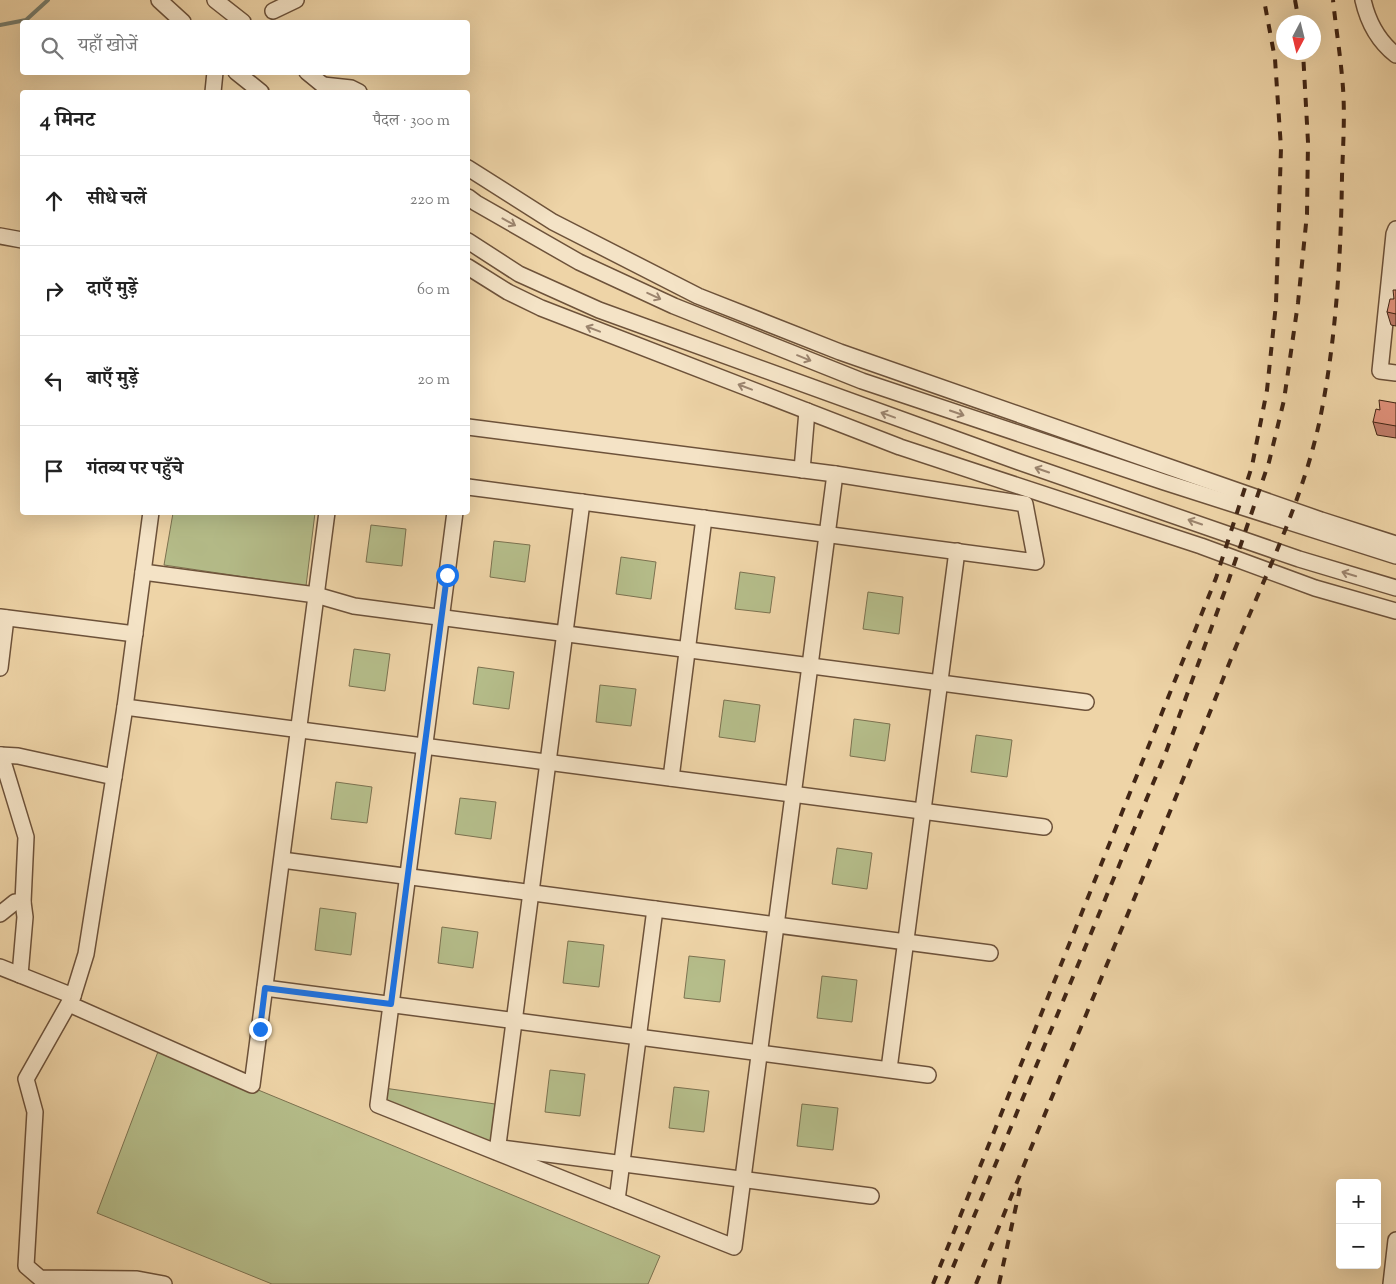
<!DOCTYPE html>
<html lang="hi">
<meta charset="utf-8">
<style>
:root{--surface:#fff;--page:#f2f2f2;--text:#222;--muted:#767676;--line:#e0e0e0}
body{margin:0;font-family:"Sorts Mill Goudy","Noto Serif Devanagari",serif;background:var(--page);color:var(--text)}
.controls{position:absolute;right:15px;bottom:15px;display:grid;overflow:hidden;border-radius:5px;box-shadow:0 5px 20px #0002}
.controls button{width:45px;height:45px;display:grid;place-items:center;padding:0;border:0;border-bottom:1px solid var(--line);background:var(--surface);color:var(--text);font:25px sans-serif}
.compass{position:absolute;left:1276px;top:15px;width:45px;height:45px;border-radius:50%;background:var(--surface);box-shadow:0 5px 20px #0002;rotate:187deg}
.stop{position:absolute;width:15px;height:15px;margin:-11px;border:4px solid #1a73e8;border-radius:50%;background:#fff}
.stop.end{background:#1a73e8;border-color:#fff;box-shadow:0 1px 5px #0008}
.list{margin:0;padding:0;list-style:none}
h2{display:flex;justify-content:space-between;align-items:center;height:65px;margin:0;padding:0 20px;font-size:21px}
h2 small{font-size:16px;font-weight:400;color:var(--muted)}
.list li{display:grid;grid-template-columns:32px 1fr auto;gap:15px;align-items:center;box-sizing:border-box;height:90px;padding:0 20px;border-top:1px solid var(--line)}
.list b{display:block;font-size:19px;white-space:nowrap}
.list em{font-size:16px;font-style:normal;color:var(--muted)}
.icon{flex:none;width:28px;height:28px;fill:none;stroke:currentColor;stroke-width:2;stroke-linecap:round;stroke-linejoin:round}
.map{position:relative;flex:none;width:1396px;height:1284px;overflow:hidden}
.search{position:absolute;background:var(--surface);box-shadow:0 5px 20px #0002;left:20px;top:20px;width:450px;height:55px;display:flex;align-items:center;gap:12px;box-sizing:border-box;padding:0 18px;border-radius:5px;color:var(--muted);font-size:19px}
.panel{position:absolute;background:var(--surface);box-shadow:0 5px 20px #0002;left:20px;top:90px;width:450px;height:425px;border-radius:5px}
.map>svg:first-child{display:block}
.green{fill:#b5bd8a;stroke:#7c7250}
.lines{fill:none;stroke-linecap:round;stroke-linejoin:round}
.stream{stroke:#767e6f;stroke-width:4}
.minor-casing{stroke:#6d523a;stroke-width:18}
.minor{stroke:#f4e3c6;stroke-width:15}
.rail{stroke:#422615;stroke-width:4;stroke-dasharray:9 9;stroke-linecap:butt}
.wall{fill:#c07d6a;stroke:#422615}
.building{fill:#df917b;stroke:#422615}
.oneway{stroke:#9b846e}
.route{stroke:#1a73e8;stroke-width:6}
</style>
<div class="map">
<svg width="1396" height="1284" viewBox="0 0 1396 1284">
<rect width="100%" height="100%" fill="#eed4a7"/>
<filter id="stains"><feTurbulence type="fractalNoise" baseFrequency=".004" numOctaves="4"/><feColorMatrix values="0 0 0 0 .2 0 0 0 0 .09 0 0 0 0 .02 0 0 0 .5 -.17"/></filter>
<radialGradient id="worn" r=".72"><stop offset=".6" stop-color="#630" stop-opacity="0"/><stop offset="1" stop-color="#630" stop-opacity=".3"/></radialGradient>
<!-- green -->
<g class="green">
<path d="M 173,513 L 315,513 L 306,586 L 164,565 Z"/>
<path d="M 371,525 L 406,529 L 402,566 L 366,562 Z"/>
<path d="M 494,541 L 530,545 L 525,582 L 490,577 Z"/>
<path d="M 621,557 L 656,562 L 651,599 L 616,594 Z"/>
<path d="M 740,572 L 775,577 L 770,613 L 735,609 Z"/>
<path d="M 868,592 L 903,597 L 899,634 L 863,629 Z"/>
<path d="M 354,649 L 390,654 L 385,691 L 349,686 Z"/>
<path d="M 478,667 L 514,672 L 509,709 L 473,704 Z"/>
<path d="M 600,685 L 636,689 L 631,726 L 596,722 Z"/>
<path d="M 724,700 L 760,705 L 755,742 L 719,737 Z"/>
<path d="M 854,719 L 890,724 L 885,761 L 850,756 Z"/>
<path d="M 976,735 L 1012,740 L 1007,777 L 971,772 Z"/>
<path d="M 336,782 L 372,787 L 367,823 L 331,819 Z"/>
<path d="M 460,798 L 496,802 L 491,839 L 455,834 Z"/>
<path d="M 837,848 L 872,853 L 867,889 L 832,884 Z"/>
<path d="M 320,908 L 356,913 L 351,955 L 315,950 Z"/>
<path d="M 442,927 L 478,932 L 473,968 L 438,963 Z"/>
<path d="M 568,941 L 604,945 L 599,987 L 563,983 Z"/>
<path d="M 689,956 L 725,960 L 720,1002 L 684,998 Z"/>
<path d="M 822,976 L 857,980 L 852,1022 L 817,1018 Z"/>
<path d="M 159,1049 L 660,1256 L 648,1284 L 272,1284 L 97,1213 Z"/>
<path d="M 550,1070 L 585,1074 L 580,1116 L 545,1112 Z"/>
<path d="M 674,1087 L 709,1091 L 704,1132 L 669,1128 Z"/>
<path d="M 384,1088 L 495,1104 L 490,1146 L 383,1103 Z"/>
<path d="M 802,1104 L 838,1108 L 833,1150 L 797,1146 Z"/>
</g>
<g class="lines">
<!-- stream -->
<path class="stream" d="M 0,25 L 26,20 L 48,0"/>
<!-- minor casing -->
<g class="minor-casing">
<g id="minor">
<path d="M 159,0 L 183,22"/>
<path d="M 215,0 L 243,22"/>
<path d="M 1363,0 C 1368,22 1378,41 1396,55"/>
<path d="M 273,11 L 296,0"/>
<path d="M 236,72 L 261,92"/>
<path d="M 307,72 L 329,90"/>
<path d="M 323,85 L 351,88 L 359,92"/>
<path d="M 213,92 L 215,72"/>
<path d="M 468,168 L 553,222 L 698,296 L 840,352 L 1321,520 L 1396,544"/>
<path d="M 468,197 L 476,203 L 579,262 L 674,306 L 862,381 L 1164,482 L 1396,556"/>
<path d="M 1396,229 L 1394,234 L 1380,371 L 1396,373"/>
<path d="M 0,236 L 22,240"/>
<path d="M 468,241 L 519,274 L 599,310 L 1019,462 L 1299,559 L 1396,588"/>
<path d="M 468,267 L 508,292 L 541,308 L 900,447 L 1201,546 L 1315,588 L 1396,611"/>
<path d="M 468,427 L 835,474 L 1025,504 L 1036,562 L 468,487"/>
<path d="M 802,470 L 807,411"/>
<path d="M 455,512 L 378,1105 L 734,1247 L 835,474"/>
<path d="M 143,572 L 316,595 L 354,606 L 1086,702"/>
<path d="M 0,617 L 135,634"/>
<path d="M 0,668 L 6,618"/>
<path d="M 125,707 L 1044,827"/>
<path d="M 0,755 L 18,756 L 114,777"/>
<path d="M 1,755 L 26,837 L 23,902 L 25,917 L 20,975"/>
<path d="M 671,778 L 704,518"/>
<path d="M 282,860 L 990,953"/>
<path d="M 0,914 L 15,902 L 23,902"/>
<path d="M 0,967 L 73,996 L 86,954 L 125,707 L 151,512"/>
<path d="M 265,988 L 928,1075"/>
<path d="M 73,996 L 26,1079 L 35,1112 L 26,1266 L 40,1278 L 137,1279 L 164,1284"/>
<path d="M 69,1004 L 252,1085 L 327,512"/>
<path d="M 889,1069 L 957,551"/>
<path d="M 501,1148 L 871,1196"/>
<path d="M 497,1152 L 582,502"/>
<path d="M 617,1200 L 655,909"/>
<path d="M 1391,1284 L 1396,1240"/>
</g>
</g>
<!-- minor -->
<use href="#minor" class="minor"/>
<!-- rail -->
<g class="rail">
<path d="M 1295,0 L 1299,22"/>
<path d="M 933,1284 L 1216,578 L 1252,466 L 1267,390 L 1276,304 L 1281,148 L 1275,59 L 1264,0"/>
<path d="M 946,1284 L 1166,752 L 1227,585 L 1269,462 L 1284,400 L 1298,303 L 1307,214 L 1308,142 L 1303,52"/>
<path d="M 976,1284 C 1057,1080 1145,878 1225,674 C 1258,589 1301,509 1320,419 C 1336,341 1341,256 1342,176 C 1343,147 1345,117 1343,88 C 1341,59 1336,29 1333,0"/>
<path d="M 999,1284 L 1020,1188"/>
</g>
</g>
<!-- wall -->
<g class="wall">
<path d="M 1396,290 L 1396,326 L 1391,325 L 1387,312 L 1394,299 Z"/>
<path d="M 1396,403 L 1396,438 L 1377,435 L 1373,422 L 1380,410 Z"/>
</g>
<!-- building -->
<g class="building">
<path d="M 1393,290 L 1396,290 L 1396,314 L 1387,312 L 1390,299 L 1394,299 Z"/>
<path d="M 1379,400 L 1396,403 L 1396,426 L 1373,422 L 1376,409 L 1380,410 Z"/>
</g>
<!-- one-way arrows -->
<defs><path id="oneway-shaft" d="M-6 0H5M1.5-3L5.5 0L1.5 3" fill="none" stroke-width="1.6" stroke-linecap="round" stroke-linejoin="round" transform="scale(1.25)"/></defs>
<g class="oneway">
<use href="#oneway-shaft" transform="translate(509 222) rotate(29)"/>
<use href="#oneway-shaft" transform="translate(654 296) rotate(25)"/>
<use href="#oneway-shaft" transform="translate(593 329) rotate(-159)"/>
<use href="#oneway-shaft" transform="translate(804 358) rotate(22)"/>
<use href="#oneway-shaft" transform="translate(745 387) rotate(-159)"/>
<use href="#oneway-shaft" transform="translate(957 413) rotate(19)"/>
<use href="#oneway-shaft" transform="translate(888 415) rotate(-160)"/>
<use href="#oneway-shaft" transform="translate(1042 470) rotate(-161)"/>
<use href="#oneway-shaft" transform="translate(1195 522) rotate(-161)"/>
<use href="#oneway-shaft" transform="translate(1349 574) rotate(-163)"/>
</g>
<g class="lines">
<!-- route -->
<path class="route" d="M 260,1029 L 265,988 L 391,1004 L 447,575"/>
</g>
<rect width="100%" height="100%" filter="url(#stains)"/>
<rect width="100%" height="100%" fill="url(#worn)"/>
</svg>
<div class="controls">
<button>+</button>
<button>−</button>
</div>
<svg class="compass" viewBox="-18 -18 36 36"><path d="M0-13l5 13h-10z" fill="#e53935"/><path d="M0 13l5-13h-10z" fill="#767676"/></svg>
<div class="stop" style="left:447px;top:575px"></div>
<div class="stop end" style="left:260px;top:1029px"></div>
<div class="search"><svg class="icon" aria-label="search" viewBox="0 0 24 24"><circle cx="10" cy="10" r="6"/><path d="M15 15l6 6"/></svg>यहाँ खोजें</div>
<section class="panel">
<h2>4 मिनट<small>पैदल · 300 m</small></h2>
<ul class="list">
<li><svg class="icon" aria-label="ahead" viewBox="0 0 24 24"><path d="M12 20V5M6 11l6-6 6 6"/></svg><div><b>सीधे चलें</b></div><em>220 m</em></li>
<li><svg class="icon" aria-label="right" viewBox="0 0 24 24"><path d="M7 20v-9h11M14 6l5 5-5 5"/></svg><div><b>दाएँ मुड़ें</b></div><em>60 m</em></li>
<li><svg class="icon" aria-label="left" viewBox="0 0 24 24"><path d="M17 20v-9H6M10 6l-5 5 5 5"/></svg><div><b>बाएँ मुड़ें</b></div><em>20 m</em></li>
<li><svg class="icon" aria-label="arrive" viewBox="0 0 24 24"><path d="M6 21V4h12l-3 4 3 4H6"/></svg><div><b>गंतव्य पर पहुँचे</b></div></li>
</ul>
</section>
</div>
